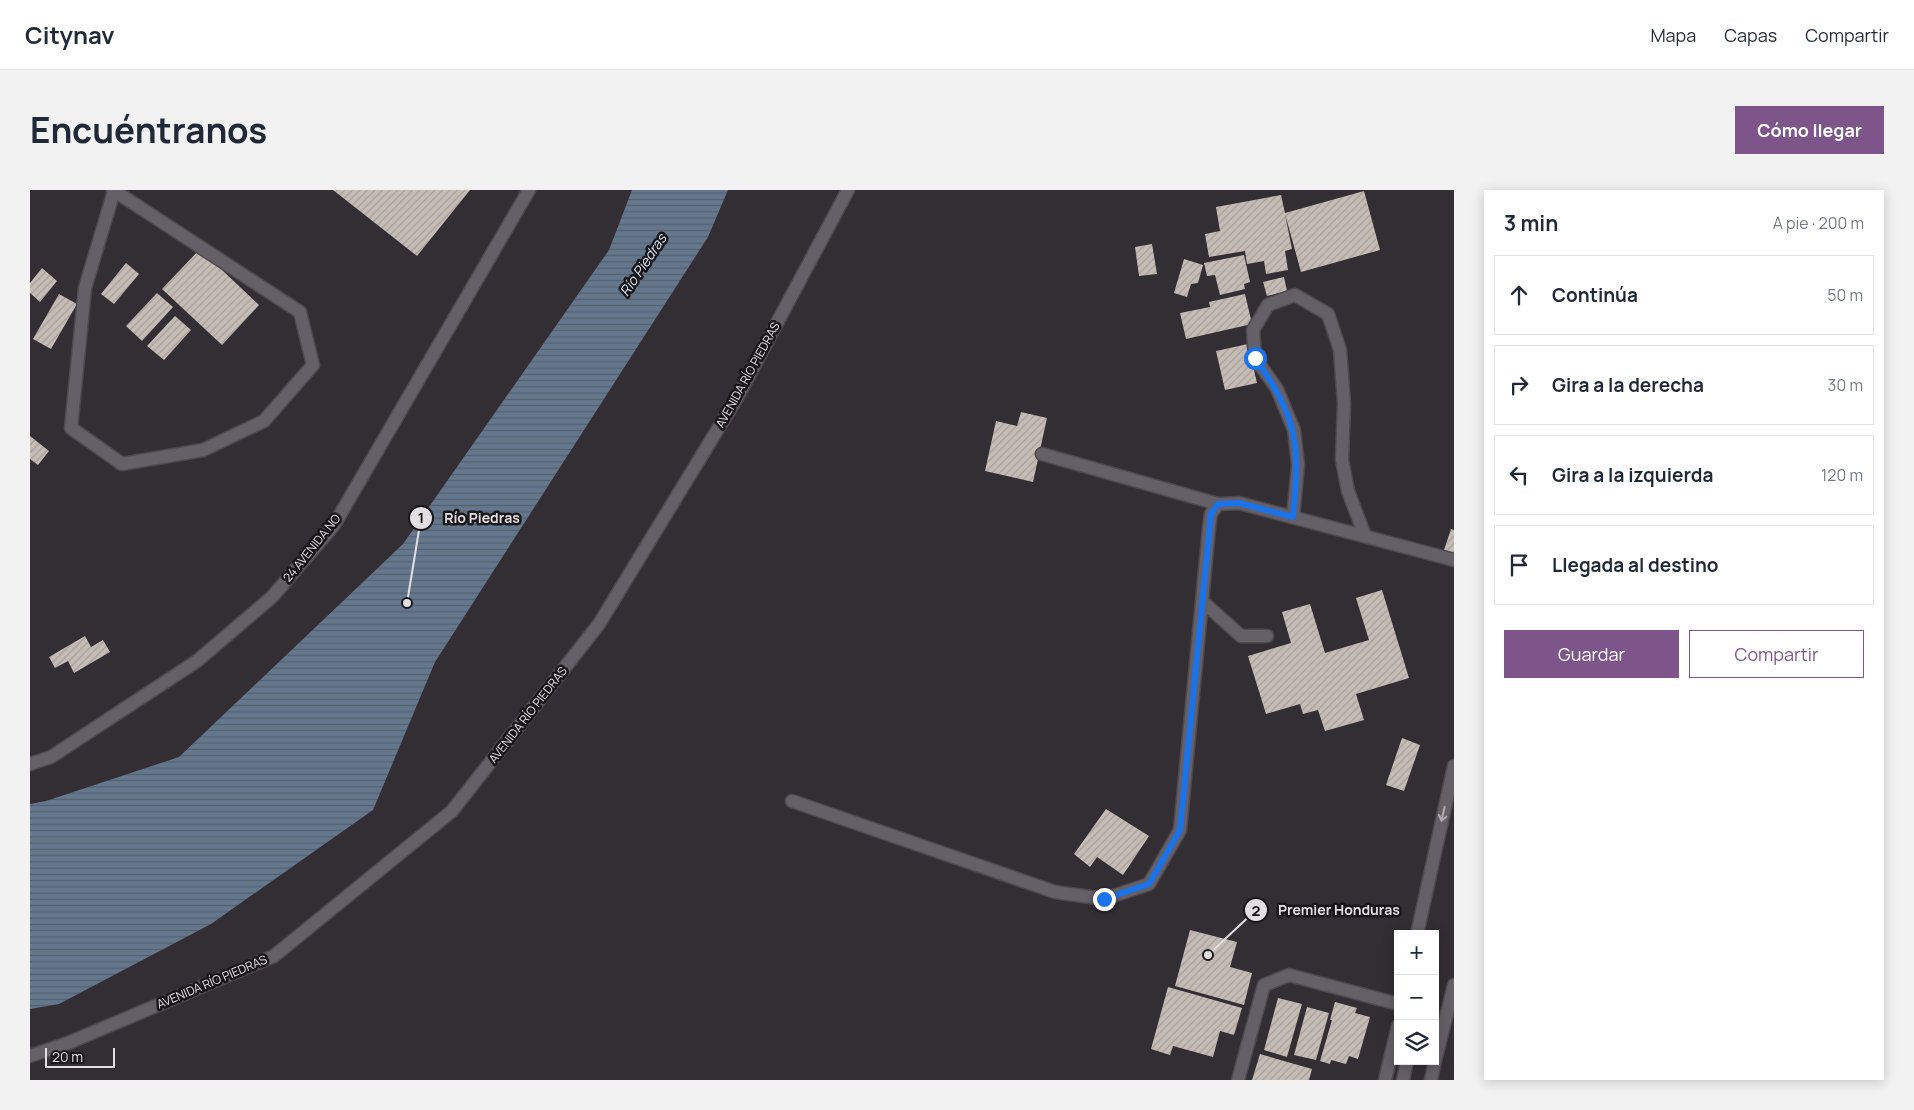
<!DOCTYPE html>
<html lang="es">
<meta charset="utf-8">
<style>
:root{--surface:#fff;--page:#f2f2f3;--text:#1f2937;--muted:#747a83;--line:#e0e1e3;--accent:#7e558b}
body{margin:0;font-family:Manrope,sans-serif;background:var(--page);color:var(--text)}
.controls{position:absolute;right:15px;bottom:15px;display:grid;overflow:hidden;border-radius:0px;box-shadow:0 2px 12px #0003}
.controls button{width:45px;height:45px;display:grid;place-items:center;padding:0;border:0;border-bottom:1px solid var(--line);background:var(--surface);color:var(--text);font:25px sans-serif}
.scale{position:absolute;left:15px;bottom:12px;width:70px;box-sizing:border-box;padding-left:5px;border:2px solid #e2dee2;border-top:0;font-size:14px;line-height:18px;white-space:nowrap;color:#e2dee2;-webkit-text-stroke:4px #191619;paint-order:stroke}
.stop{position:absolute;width:15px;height:15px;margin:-11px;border:4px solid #1a73e8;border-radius:50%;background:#fff}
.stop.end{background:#1a73e8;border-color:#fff;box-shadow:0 1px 5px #0008}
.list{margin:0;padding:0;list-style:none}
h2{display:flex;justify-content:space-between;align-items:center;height:65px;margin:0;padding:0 20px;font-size:21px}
h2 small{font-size:16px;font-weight:400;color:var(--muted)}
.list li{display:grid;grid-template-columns:32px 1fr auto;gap:15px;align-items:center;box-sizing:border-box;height:80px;margin:0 10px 10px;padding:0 10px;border:1px solid var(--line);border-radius:0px}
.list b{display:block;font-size:19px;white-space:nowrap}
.list em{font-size:16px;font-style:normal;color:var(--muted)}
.actions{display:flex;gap:10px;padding:15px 20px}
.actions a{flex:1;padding:11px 0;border:1px solid var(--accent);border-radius:0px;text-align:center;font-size:18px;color:var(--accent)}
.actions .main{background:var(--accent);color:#fff}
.icon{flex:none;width:28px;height:28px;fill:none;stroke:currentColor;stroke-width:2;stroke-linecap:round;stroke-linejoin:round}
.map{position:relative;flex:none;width:1424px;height:890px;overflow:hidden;border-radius:0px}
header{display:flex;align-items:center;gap:30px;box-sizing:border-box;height:70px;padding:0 25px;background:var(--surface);border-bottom:1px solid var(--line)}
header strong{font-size:24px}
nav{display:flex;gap:28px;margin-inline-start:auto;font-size:18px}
.intro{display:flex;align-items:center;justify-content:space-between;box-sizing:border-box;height:120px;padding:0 30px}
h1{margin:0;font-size:35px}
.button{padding:12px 22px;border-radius:0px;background:var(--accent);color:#fff;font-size:18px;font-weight:700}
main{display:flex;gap:30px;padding:0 30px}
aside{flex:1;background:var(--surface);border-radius:0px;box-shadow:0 2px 12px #0003}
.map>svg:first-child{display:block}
.water{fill:url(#water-rules)}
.building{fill:url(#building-hatch)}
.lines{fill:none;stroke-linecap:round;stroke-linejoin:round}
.service-casing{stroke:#4e494f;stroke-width:15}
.minor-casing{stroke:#4e494f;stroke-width:15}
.tertiary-casing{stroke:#4e494f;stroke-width:15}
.service{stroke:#655f67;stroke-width:12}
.minor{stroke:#655f67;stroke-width:12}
.tertiary{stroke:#655f67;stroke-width:12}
.oneway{stroke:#b0abb1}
.route{stroke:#1a73e8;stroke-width:6}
.labels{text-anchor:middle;stroke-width:5;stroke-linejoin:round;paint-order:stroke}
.street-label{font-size:12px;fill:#e2dee2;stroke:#191619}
.water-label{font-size:14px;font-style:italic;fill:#d6e5f6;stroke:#191619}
.leader{fill:none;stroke:#e2dee2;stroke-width:2}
.callout-dot{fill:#e2dee2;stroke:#191619;stroke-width:2}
.mark-label{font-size:15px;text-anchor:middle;font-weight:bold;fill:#111}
.callout-label{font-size:14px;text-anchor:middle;font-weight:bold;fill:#e2dee2;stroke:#191619;stroke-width:5;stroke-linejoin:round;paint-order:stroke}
</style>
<header>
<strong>Citynav</strong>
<nav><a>Mapa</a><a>Capas</a><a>Compartir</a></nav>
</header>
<div class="intro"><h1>Encuéntranos</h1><a class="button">Cómo llegar</a></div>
<main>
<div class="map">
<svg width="1424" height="890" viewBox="0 0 1424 890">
<defs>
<pattern id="water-rules" width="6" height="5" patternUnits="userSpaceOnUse" patternTransform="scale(1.25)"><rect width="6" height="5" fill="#64778d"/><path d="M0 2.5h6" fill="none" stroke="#56606c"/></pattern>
<pattern id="building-hatch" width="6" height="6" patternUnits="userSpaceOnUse" patternTransform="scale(1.25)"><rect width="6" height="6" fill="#c5bdb5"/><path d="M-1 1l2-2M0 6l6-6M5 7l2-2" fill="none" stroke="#a59e99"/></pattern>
</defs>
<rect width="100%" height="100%" fill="#332d34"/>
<!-- water -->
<path class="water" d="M 602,0 L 698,0 L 678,47 L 405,472 L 343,620 L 181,734 L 29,814 L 0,819 L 0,614 L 16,611 L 149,567 L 373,354 L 579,60 Z"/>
<!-- building -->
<g class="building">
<path d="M 303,0 L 440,0 L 387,66 Z"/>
<path d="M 1334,1 L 1350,60 L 1271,82 L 1255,24 L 1262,59 L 1255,61 L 1258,80 L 1236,84 L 1234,71 L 1217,74 L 1215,61 L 1179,67 L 1175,44 L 1190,41 L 1186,17 L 1251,5 L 1255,23 Z"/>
<path d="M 1122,54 L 1127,84 L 1109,86 L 1105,57 Z"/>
<path d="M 170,59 L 229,115 L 192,155 L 132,99 Z"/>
<path d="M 1214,65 L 1220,92 L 1214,94 L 1215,99 L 1190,105 L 1185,85 L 1177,86 L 1174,73 Z"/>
<path d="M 1154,69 L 1173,75 L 1168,93 L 1161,94 L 1157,107 L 1144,103 Z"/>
<path d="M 96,73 L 109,84 L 84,114 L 71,104 Z"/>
<path d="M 12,78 L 27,91 L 10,112 L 0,103 L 0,93 Z"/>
<path d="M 1254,87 L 1257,101 L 1237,106 L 1233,92 Z"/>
<path d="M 127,103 L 143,117 L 112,151 L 96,136 Z"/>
<path d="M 29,104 L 47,114 L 21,159 L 3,149 Z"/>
<path d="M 1215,104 L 1222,134 L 1156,149 L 1150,123 L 1180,117 L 1179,112 Z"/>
<path d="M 145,126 L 161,140 L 134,170 L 117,156 Z"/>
<path d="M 1218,154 L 1227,193 L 1195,200 L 1186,161 Z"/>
<path d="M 991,222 L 1017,228 L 1003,292 L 955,281 L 966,231 L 987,236 Z"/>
<path d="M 0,246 L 19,261 L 8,275 L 0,269 Z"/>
<path d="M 1421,339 L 1424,340 L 1424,366 L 1413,363 Z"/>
<path d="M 1352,400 L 1379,488 L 1326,504 L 1334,530 L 1295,541 L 1288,520 L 1273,524 L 1270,514 L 1236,524 L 1218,466 L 1261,453 L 1252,422 L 1280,414 L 1295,463 L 1339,450 L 1326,408 Z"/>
<path d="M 55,446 L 61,457 L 73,450 L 80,462 L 44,483 L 38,471 L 25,478 L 19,467 Z"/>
<path d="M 1372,548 L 1390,555 L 1374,601 L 1356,595 Z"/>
<path d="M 1076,619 L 1119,646 L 1093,685 L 1067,667 L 1060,677 L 1044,664 Z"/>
<path d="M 1160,740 L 1207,752 L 1200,777 L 1222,783 L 1214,815 L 1145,796 Z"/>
<path d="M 1138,797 L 1212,818 L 1204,845 L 1190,841 L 1183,867 L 1143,856 L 1140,865 L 1121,859 Z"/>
<path d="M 1248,808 L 1272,814 L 1257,867 L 1234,860 Z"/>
<path d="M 1305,812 L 1327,818 L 1325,823 L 1340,827 L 1328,869 L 1319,866 L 1316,874 L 1301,870 L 1300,874 L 1290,871 L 1302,830 L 1300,830 Z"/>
<path d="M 1277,817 L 1299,823 L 1286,870 L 1264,865 Z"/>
<path d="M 1230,864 L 1282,879 L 1279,890 L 1222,890 Z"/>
</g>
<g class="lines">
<!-- service casing -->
<g class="service-casing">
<g id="service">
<path d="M 83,0 L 270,122 L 283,175 L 234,231 L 173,260 L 92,274 L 41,238 L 55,98 L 84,1"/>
<path d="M 1012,264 L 1188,314"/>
<path d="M 1263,327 L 1268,275 L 1264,240 L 1247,199 L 1225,168 L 1223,140 L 1238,115 L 1265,105 L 1298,124 L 1310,160 L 1314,213 L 1312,270 L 1318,301 L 1335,346"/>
<path d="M 1173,412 L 1211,446 L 1237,446"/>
<path d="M 762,611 L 1025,702 L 1074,709 L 1119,694 L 1150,640 L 1179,338 L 1181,324 L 1188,314 L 1209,313 L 1424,370"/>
<path d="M 1208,890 L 1234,795 L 1259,785 L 1368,814"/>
</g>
</g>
<!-- minor casing -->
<g class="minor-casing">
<path id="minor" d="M 0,866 L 38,853 L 244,766 L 422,621 L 569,434 L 708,206 L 818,0"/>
</g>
<!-- tertiary casing -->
<g class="tertiary-casing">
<g id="tertiary">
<path d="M 0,574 L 21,567 L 167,471 L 242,407 L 304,335 L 499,0"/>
<path d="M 1387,744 L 1424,576"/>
<path d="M 1405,871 L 1424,795"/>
<path d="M 1355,890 L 1368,836"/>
<path d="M 1373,890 L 1377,871"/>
<path d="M 1401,890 L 1405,871"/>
</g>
</g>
<!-- service -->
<use href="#service" class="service"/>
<!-- minor -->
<use href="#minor" class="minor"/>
<!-- tertiary -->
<use href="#tertiary" class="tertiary"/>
</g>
<!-- one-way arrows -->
<defs><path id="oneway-shaft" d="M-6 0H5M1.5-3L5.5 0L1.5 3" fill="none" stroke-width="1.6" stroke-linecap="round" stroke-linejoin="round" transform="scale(1.25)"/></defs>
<use class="oneway" href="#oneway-shaft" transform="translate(1413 624) rotate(103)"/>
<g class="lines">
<!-- route -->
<path class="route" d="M 1074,709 L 1119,694 L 1150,640 L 1181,324 L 1188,314 L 1209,313 L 1263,327 C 1270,253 1268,229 1225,168"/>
</g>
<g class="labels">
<!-- street labels -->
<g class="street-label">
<text transform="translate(718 185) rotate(-61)" y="4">AVENIDA RÍO PIEDRAS</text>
<text transform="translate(282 358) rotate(-51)" y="4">24 AVENIDA NO</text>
<text transform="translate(498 525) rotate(-52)" y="4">AVENIDA RÍO PIEDRAS</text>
<text transform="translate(182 792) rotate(-23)" y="4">AVENIDA RÍO PIEDRAS</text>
</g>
<!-- water labels -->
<g class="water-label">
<text transform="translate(613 75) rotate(-56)" y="5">Río Piedras</text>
</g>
</g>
<!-- callouts -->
<path class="leader" d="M377 413L391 328M1178 765L1226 720"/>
<g class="callout-dot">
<circle cx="377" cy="413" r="5"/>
<circle cx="1178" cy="765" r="5"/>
<circle cx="391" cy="328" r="12"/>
<circle cx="1226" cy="720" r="12"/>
</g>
<g class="mark-label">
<text x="391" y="333">1</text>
<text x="1226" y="726">2</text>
</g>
<g class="callout-label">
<text x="452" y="333">Río Piedras</text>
<text x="1309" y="725">Premier Honduras</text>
</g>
</svg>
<div class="controls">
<button>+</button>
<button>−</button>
<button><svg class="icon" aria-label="layers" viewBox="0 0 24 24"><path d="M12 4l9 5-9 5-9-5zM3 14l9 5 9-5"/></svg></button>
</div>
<div class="scale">20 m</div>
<div class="stop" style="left:1225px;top:168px"></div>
<div class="stop end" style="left:1074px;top:709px"></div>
</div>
<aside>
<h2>3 min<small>A pie · 200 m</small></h2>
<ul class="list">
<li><svg class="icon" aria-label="ahead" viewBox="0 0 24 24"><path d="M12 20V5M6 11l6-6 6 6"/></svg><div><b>Continúa</b></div><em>50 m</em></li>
<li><svg class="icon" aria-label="right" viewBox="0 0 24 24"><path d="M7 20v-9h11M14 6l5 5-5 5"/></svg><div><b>Gira a la derecha</b></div><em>30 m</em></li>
<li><svg class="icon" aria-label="left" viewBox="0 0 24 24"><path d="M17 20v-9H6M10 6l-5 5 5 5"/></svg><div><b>Gira a la izquierda</b></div><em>120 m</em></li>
<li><svg class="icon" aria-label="arrive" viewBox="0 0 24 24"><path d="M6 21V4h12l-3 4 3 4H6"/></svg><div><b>Llegada al destino</b></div></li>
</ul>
<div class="actions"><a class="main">Guardar</a><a>Compartir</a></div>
</aside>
</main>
